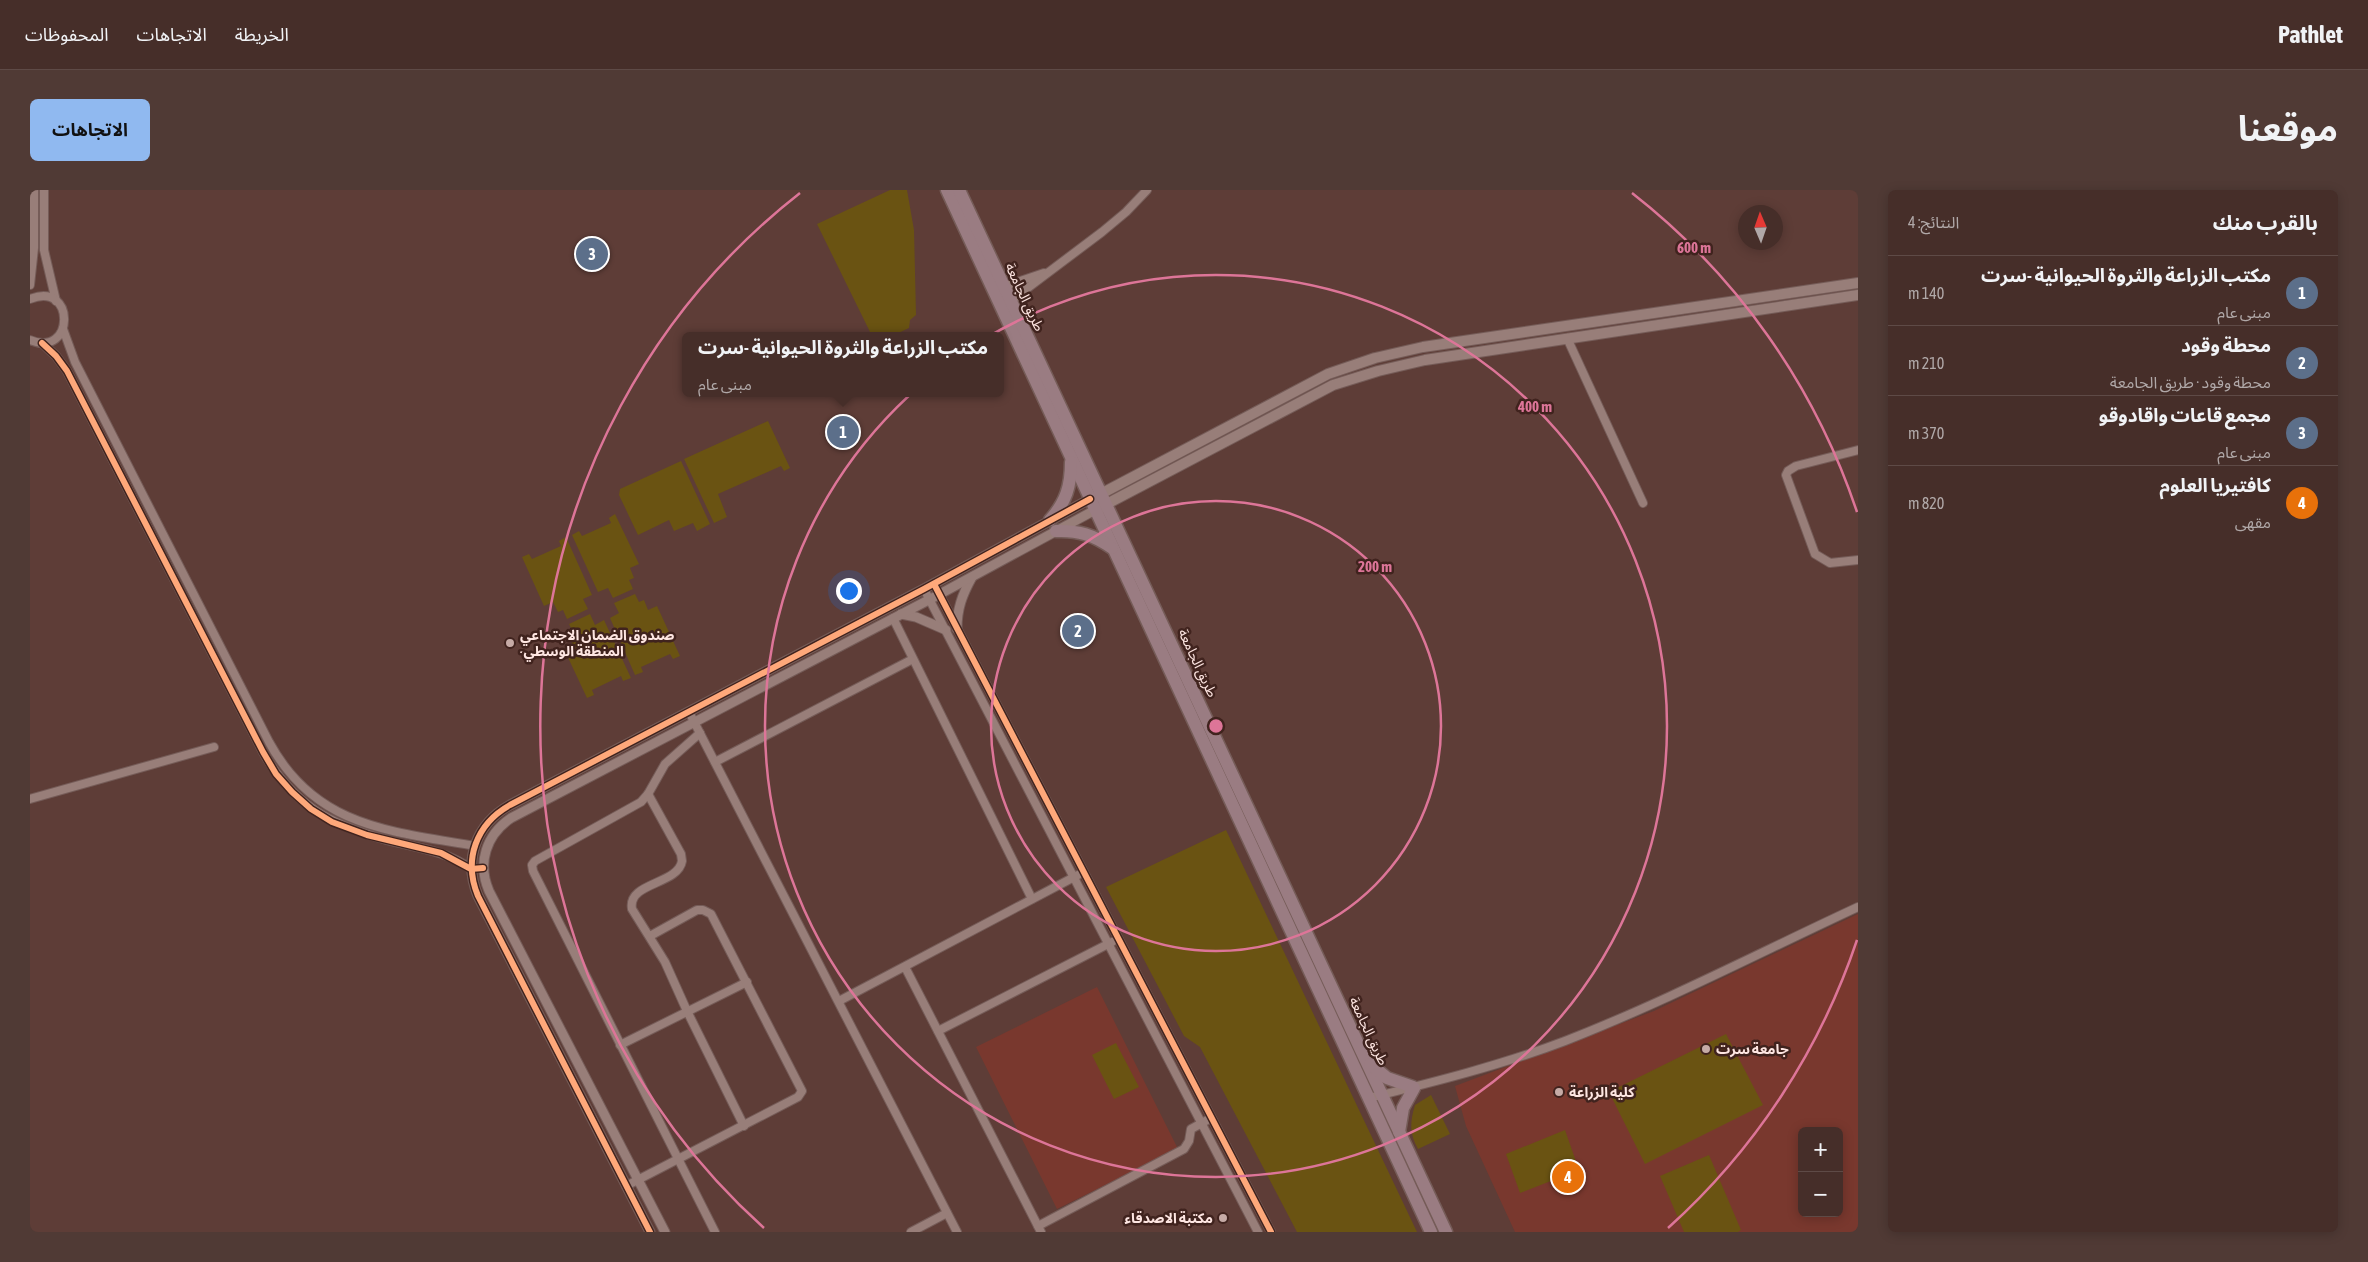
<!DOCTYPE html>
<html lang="ar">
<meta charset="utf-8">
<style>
:root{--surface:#462e29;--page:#503a35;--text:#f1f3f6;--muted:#b0a8a8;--line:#5e4a46;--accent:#90b9f0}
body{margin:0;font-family:"Asap Condensed","Noto Sans Arabic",sans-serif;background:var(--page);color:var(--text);direction:rtl}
.controls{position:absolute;right:15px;bottom:15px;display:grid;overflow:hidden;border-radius:8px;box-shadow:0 2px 12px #0003}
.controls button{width:45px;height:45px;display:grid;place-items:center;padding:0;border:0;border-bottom:1px solid var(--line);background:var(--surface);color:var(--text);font:25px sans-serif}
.compass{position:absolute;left:1708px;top:15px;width:45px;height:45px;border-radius:50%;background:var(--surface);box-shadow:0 2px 12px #0003;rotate:358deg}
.you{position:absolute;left:818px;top:400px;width:18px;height:18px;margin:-12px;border:4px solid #fff;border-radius:50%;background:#1a73e8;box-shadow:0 0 0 8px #1a73e833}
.badge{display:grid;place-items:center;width:32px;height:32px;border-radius:50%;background:var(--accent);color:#fff;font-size:16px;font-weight:700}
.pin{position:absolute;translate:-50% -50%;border:2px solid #fff;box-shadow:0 1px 5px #0006}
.popup{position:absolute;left:652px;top:142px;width:322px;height:65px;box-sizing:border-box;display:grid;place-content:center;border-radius:8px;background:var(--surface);filter:drop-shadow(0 1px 4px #0005);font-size:16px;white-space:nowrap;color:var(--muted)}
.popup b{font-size:19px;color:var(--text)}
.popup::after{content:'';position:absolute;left:50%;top:100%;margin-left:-10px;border:10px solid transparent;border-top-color:var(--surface)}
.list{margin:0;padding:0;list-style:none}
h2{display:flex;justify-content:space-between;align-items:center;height:65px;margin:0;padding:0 20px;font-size:21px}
h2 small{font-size:16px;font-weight:400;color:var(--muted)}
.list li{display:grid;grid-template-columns:32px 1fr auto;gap:15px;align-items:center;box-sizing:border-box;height:70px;padding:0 20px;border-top:1px solid var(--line)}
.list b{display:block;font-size:19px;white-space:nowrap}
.list p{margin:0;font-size:16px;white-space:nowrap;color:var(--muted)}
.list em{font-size:16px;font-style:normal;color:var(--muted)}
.map{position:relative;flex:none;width:1828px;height:1042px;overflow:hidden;direction:ltr;border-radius:8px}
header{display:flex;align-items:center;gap:30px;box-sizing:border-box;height:70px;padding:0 25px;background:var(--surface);border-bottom:1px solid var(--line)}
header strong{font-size:24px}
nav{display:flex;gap:28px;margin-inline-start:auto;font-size:18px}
.intro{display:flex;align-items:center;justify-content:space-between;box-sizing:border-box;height:120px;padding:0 30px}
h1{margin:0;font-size:35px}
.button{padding:12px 22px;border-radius:8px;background:var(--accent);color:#111;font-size:18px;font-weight:700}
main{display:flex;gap:30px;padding:0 30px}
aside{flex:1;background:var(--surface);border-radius:8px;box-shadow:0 2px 12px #0003}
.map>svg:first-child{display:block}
.built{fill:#79382e;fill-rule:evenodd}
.green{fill:#6a5312}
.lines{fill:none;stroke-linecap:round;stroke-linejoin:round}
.minor-casing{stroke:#755c58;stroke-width:10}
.tertiary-casing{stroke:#755c58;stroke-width:11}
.secondary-casing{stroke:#755c58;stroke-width:12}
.trunk-casing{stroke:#755c58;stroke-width:15}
.minor{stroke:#987e79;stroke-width:8}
.tertiary{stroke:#987e79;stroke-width:9}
.secondary{stroke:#987e79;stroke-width:10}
.trunk{stroke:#9a7c82;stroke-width:12}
.cycleway-casing{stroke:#40231e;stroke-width:9}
.cycleway{stroke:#fea87a;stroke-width:6}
.ring{fill:none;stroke:#dd7598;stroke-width:2.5}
.poi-dot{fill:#c6aba6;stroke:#40231e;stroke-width:2}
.labels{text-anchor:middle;stroke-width:5;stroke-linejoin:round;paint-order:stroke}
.street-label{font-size:14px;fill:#fee6e2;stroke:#40231e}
.poi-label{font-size:14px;font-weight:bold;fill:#fee6e2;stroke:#40231e;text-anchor:start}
.centre{fill:#dd7598;stroke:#40231e;stroke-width:2.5}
.ring-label{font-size:15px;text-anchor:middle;font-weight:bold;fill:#dd7598;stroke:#40231e;stroke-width:5;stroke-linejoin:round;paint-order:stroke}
</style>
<header>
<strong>Pathlet</strong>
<nav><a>الخريطة</a><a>الاتجاهات</a><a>المحفوظات</a></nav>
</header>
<div class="intro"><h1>موقعنا</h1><a class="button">الاتجاهات</a></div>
<main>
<aside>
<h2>بالقرب منك<small>النتائج: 4</small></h2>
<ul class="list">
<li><span class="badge" style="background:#5c6f8a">1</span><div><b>مكتب الزراعة والثروة الحيوانية -سرت</b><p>مبنى عام</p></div><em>140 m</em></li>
<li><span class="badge" style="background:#5c6f8a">2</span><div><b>محطة وقود</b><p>محطة وقود · طريق الجامعة</p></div><em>210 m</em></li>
<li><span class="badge" style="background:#5c6f8a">3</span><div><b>مجمع قاعات واقادوقو</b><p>مبنى عام</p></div><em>370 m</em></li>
<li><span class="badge" style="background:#e8710a">4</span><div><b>كافتيريا العلوم</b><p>مقهى</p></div><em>820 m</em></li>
</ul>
</aside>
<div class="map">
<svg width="1828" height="1042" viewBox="0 0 1828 1042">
<rect width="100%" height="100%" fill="#5e3d37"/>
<!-- built -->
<g class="built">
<path d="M 1828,724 L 1828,1042 L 1485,1042 L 1436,936 L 1425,896 L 1624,821 ZM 1772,941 L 1809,941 L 1809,1023 L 1772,1023 Z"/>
<path d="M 1067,797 L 1148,959 L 1027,1019 L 946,857 Z"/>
</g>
<!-- green -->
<g class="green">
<path d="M 860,0 L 877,0 L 884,40 L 886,125 L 880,130 L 879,138 L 862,146 L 842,146 L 787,34 Z"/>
<path d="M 738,231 L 760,278 L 754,281 L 751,276 L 688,304 L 697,327 L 684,333 L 654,269 Z"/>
<path d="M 651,271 L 680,334 L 667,341 L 663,333 L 644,341 L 639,330 L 608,345 L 589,305 L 590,299 Z"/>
<path d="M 585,324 L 609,374 L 600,378 L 604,388 L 599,390 L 603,399 L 583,408 L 578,398 L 568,402 L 542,345 L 549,341 L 552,346 L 581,333 L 579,328 Z"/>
<path d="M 536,347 L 562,405 L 553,409 L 558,419 L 537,429 L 533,420 L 528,422 L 523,412 L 514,416 L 492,367 L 499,364 L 502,369 L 531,356 L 529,351 Z"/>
<path d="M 605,404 L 609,412 L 614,410 L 618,420 L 627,416 L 650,466 L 643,469 L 640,464 L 611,477 L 613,482 L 605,485 L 580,428 L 589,423 L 584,413 Z"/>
<path d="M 560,424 L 565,435 L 574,430 L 601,488 L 593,491 L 591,486 L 562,500 L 564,505 L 557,508 L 534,459 L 543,455 L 538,445 L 543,442 L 539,434 Z"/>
<path d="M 1196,640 L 1387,1042 L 1267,1042 L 1170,857 L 1154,846 L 1076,697 Z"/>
<path d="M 1696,844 L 1733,915 L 1615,974 L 1579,902 Z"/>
<path d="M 1086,853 L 1109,897 L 1084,909 L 1062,865 Z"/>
<path d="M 1401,905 L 1420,944 L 1388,959 C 1379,943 1380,932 1385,915 Z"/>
<path d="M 1535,940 L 1549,980 L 1490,1003 L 1476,964 Z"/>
<path d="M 1679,965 L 1711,1040 L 1708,1042 L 1654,1042 L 1630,986 Z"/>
</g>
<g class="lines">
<!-- minor casing -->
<g class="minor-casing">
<g id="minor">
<path d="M 14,0 L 14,60 L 26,111"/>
<path d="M 0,95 L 4,58 L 4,0"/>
<path d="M 970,98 L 1014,83"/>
<path d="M 0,109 C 46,90 45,169 0,150"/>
<path d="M 979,112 L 1072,42 L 1096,22 L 1117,0"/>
<path d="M 33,139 L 45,172 L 239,552 C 285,637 359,641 445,656"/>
<path d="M 1537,148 L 1613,313"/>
<path d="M 12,153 L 26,166 L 37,181 L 233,562 C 266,620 308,638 369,653 C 395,659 419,663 441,679"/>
<path d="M 1828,260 L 1766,276 L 1758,281 L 1756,285 L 1785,364 L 1800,373 L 1828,370"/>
<path d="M 904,394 L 1241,1042"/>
<path d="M 894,399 L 1228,1042"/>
<path d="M 863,428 L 1002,709"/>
<path d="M 659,522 L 927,1042"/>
<path d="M 670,543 L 635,574 L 618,604 L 611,612 L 505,671 L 502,675 L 503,681 L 685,1042"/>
<path d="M 685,572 L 881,470"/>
<path d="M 618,604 L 651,664 L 652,671 C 648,695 597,692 602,719 L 635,772 L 657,821 L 714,936"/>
<path d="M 0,609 L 184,557"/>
<path d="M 875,777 L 1011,1042"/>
<path d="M 809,811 L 1048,685"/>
<path d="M 908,841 L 1082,752"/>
<path d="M 590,855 L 717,792"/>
<path d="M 1339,908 C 1404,892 1472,875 1535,851 C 1635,812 1731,762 1828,717"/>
<path d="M 596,996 L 768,907 L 772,901 L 681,724 L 673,720 L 667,720 L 620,746"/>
<path d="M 1008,1036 L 1154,959 L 1159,951 L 1161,939 L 1181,928"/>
<path d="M 881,1042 L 917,1023"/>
</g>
</g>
<!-- tertiary casing -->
<g class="tertiary-casing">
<g id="tertiary">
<path d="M 871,424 L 886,427 L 916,440"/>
<path d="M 927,439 C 927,419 932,405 942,387"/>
<path d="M 620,1042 L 448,706 C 433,670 446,634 480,615 L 894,399 L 1060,309"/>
<path d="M 635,1042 L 459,701 C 447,673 456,645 481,628 L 910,404 L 1065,320"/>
</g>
</g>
<!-- secondary casing -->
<g class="secondary-casing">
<g id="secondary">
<path d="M 1065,307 L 1298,184 L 1345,168 L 1393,157 L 1828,93"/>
<path d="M 1071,317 L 1303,195 L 1348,181 L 1395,170 L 1828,105"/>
</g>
</g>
<!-- trunk casing -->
<g class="trunk-casing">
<g id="trunk">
<path d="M 917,0 L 1401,1042"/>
<path d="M 929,0 L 1416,1042"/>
<path d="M 1020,330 C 1036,312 1041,296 1041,272"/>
<path d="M 1026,341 C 1048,340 1064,345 1082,358"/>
<path d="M 1340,874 L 1357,888 L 1383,897"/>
<path d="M 1369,942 L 1373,918 L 1384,898"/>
</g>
</g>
<!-- minor -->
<use href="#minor" class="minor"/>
<!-- tertiary -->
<use href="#tertiary" class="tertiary"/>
<!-- secondary -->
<use href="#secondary" class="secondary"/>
<!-- trunk -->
<use href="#trunk" class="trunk"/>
<!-- cycleway casing -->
<g class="cycleway-casing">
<g id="cycleway">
<path d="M 12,153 L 26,166 L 37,181 L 233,562 L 246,584 L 262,602 L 281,619 L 302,632 L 337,645 L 411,663 L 441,679 L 453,678"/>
<path d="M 904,394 L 1241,1042"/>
<path d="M 620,1042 L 448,706 C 433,670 446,634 480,615 L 894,399 L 1060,309"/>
</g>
</g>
<!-- cycleway -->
<use href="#cycleway" class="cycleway"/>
</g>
<!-- distance rings -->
<g class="ring">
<circle cx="1186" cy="536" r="225"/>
<circle cx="1186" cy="536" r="451"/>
<path d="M1827 750A676 676 0 0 1 1638 1038M734 1038A676 676 0 0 1 770 3M1602 3A676 676 0 0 1 1827 322"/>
</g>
<!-- markers -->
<g class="poi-dot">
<circle cx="480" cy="453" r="5"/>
<circle cx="1676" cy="859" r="5"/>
<circle cx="1529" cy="902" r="5"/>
<circle cx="1193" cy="1028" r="5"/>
</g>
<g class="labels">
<!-- street labels -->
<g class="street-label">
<text transform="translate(995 107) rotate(65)" y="5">طريق الجامعة</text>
<text transform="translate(1168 473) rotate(65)" y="5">طريق الجامعة</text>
<text transform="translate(1339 841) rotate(65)" y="5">طريق الجامعة</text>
</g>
<!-- poi labels -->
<g class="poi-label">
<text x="490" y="450">صندوق الضمان الاجتماعي<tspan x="490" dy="16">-المنطقة الوسطي</tspan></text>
<text x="1686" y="864">جامعة سرت</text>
<text x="1539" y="907">كلية الزراعة</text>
<text x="1183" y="1033" text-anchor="end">مكتبة الاصدقاء</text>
</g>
</g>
<circle cx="1186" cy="536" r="8" class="centre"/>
<g class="ring-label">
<text x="1664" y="63">600 m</text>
<text x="1505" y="222">400 m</text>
<text x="1345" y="382">200 m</text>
</g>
</svg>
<div class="controls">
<button>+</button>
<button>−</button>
</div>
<svg class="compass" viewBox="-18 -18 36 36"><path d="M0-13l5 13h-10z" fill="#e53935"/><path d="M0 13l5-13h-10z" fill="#b0a8a8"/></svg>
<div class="you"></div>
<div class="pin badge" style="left:813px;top:242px;background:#5c6f8a">1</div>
<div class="popup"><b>مكتب الزراعة والثروة الحيوانية -سرت</b>مبنى عام</div>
<div class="pin badge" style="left:1048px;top:441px;background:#5c6f8a">2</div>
<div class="pin badge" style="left:562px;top:64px;background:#5c6f8a">3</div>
<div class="pin badge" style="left:1538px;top:987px;background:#e8710a">4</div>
</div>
</main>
